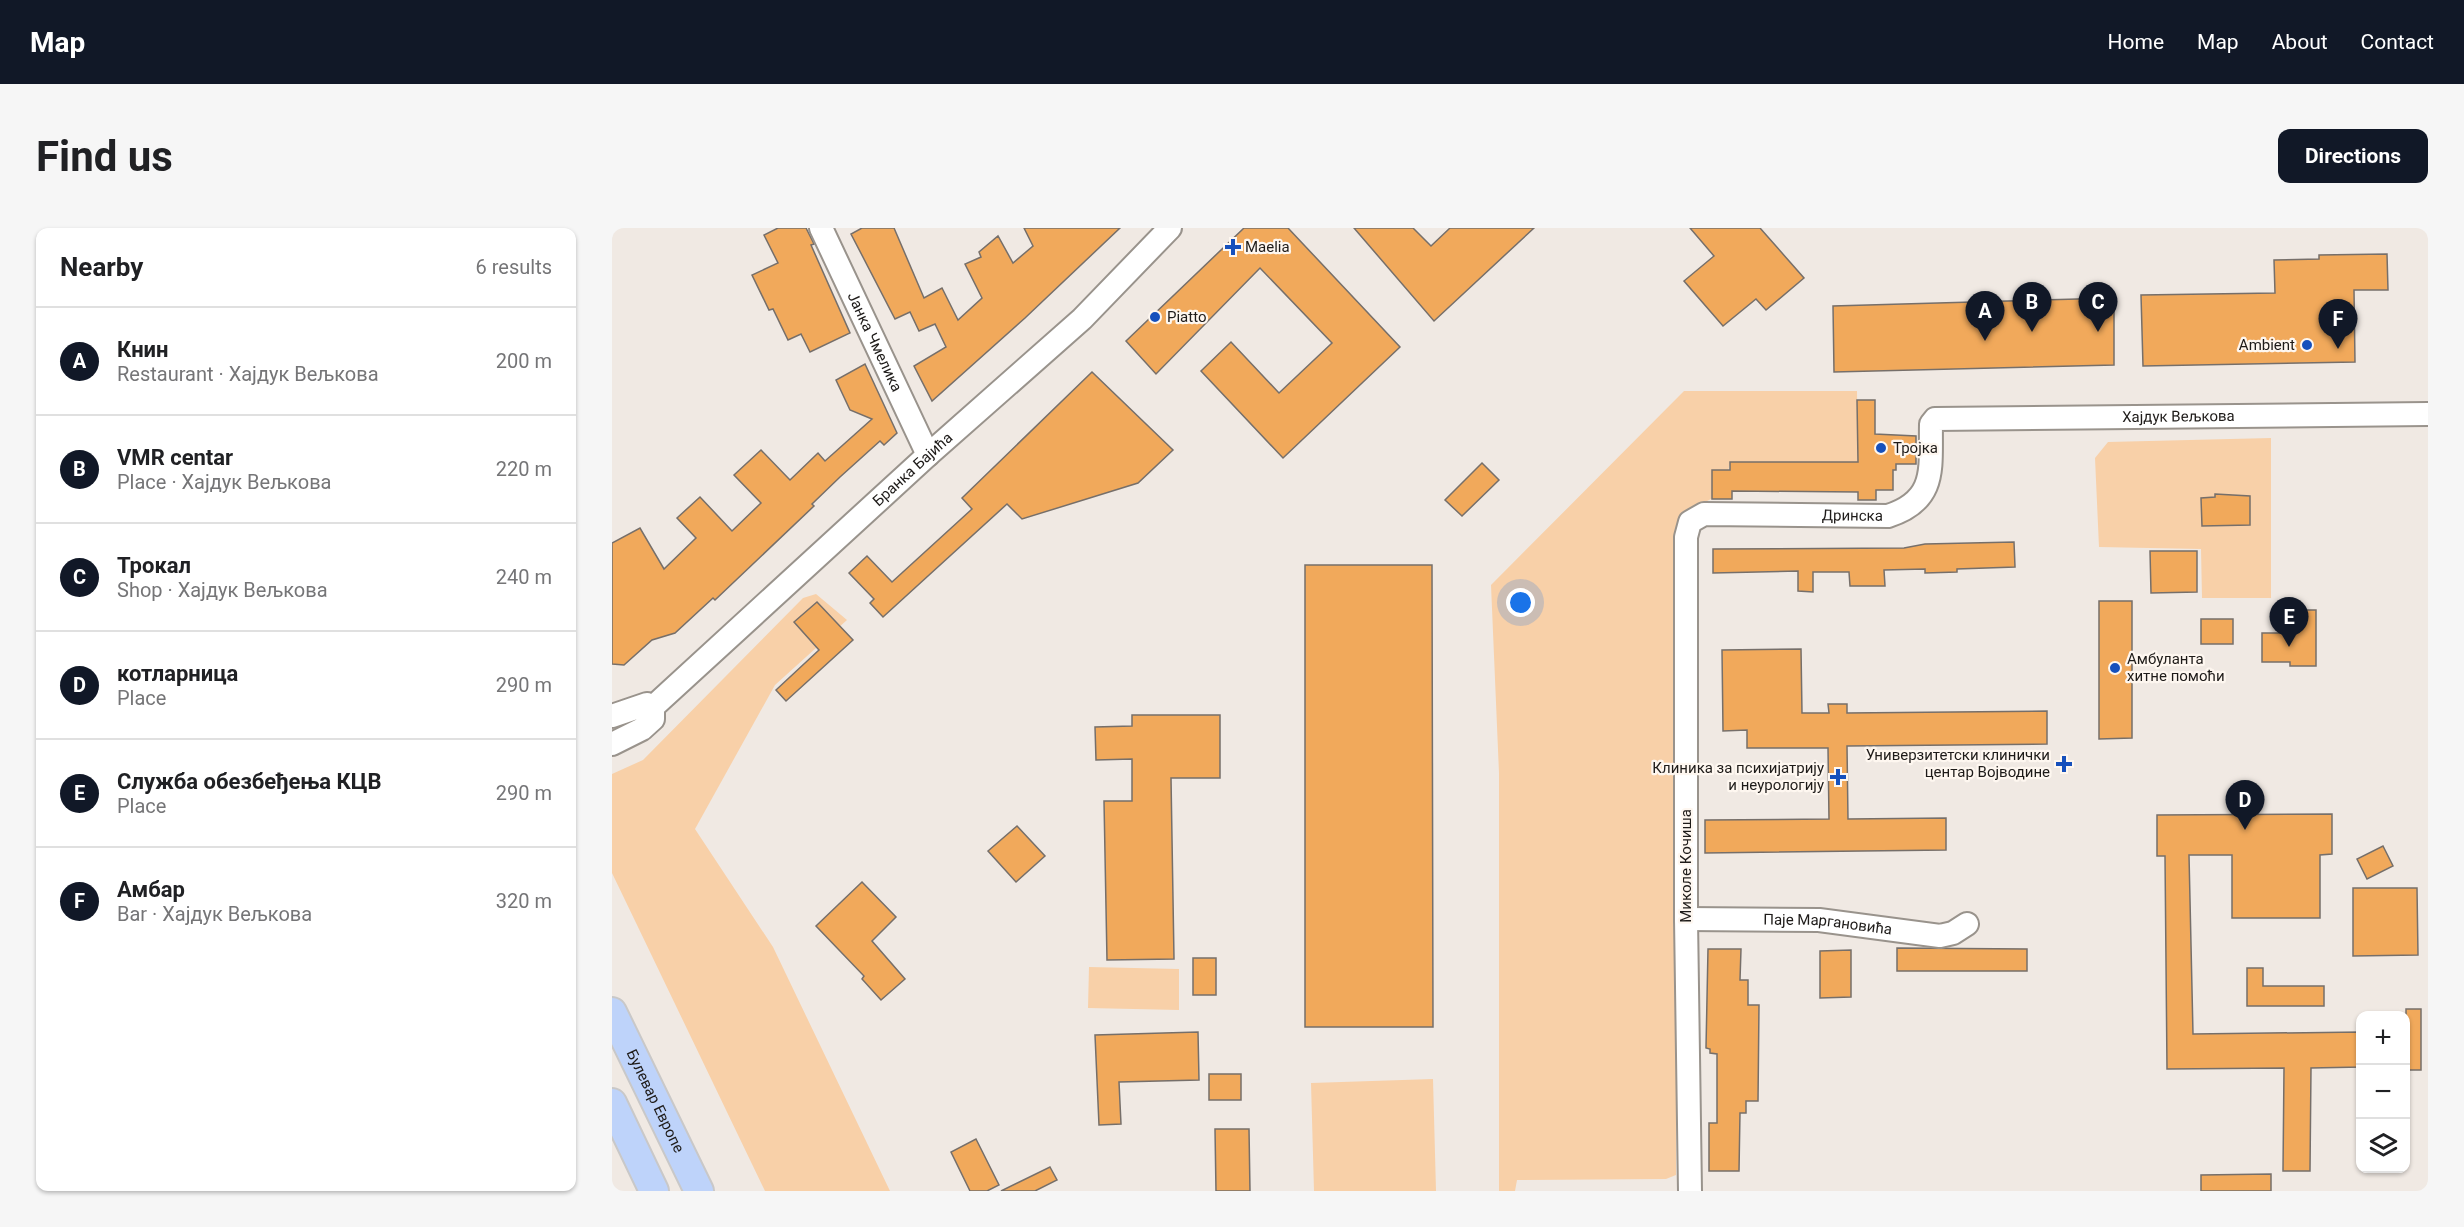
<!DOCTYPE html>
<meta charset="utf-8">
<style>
:root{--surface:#fff;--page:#f6f6f6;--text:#202124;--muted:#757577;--line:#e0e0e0;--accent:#111827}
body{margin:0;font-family:Roboto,sans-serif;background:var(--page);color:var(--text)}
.controls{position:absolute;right:18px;bottom:18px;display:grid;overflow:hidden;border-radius:12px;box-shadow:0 2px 4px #0004}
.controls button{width:54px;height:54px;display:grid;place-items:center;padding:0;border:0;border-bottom:2px solid var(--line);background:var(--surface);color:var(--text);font:30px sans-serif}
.you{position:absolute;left:909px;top:375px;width:21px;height:21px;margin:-15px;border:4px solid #fff;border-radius:50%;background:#1a73e8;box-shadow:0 0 0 9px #1a73e833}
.badge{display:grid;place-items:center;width:39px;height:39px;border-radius:50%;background:var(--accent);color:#fff;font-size:20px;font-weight:700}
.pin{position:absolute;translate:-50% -50px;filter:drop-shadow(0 2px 3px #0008)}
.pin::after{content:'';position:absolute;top:32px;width:21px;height:18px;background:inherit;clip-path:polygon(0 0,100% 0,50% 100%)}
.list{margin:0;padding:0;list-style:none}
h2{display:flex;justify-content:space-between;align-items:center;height:78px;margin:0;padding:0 24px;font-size:26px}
h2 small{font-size:20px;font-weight:400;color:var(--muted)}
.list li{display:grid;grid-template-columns:39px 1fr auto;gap:18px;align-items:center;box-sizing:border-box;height:108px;padding:0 24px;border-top:2px solid var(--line)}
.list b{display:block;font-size:22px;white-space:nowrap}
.list p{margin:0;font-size:20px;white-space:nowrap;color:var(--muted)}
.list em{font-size:20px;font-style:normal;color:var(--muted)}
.icon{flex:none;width:33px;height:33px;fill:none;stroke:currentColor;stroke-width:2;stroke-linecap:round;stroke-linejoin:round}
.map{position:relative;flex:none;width:1816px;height:963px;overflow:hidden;border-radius:12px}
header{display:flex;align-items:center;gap:36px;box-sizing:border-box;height:84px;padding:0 30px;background:var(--accent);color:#fff}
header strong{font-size:28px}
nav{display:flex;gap:33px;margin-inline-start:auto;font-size:21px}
.intro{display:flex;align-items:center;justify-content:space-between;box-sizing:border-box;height:144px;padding:0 36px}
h1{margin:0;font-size:42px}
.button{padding:15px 27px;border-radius:12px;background:var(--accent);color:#fff;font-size:21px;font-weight:700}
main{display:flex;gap:36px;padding:0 36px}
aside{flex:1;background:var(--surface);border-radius:12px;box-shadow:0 2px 4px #0004}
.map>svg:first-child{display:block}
.green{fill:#f8d0a8}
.building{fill:#f1a95b;stroke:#766f6a;stroke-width:1.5}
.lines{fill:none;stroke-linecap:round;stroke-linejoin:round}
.minor-casing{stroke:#99938c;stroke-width:26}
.major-casing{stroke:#c9c8c8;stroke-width:32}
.minor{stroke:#fff;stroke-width:22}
.major{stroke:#bed3fa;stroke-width:28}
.poi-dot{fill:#1650bc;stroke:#fef7f0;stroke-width:2}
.labels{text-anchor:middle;stroke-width:4.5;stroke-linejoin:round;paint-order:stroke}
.poi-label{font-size:15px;fill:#1e1b19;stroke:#fef7f0;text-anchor:start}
.street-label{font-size:15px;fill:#1e1b19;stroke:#fef7f0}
</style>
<header>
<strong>Map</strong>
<nav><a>Home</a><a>Map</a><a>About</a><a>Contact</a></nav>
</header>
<div class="intro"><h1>Find us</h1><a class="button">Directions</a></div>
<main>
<aside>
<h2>Nearby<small>6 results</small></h2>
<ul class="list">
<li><span class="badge">A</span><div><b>Книн</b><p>Restaurant · Хајдук Вељкова</p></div><em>200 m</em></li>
<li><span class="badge">B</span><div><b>VMR centar</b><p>Place · Хајдук Вељкова</p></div><em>220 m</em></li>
<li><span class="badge">C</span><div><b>Трокал</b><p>Shop · Хајдук Вељкова</p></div><em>240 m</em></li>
<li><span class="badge">D</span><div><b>котларница</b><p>Place</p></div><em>290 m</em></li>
<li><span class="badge">E</span><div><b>Служба обезбеђења КЦВ</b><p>Place</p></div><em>290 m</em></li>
<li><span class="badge">F</span><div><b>Амбар</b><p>Bar · Хајдук Вељкова</p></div><em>320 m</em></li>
</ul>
</aside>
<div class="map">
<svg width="1816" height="963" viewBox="0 0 1816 963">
<rect width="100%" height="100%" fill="#f0e9e3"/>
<!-- green -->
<g class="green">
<path d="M 1072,163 L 1245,163 L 1246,234 L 1118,234 C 1117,244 1108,266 1099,271 C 1085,279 1072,280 1065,296 L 1064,947 L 1054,951 L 905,952 L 903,963 L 887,963 L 887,545 L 879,357 Z"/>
<path d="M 1659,210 L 1659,370 L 1590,370 L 1589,321 L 1487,319 L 1483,230 L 1496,214 Z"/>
<path d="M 204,366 L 235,392 L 163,457 L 83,601 L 161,719 L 278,963 L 153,963 L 0,645 L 0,546 L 31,532 L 191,370 Z"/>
<path d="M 477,739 L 567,741 L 567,782 L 476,780 Z"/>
<path d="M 821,851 L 824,963 L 702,963 L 699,855 Z"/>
</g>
<!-- building -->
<g class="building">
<path d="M 166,0 L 194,0 L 202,16 L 199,17 L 238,105 L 198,124 L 189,106 L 176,112 L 161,81 L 157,82 L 140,47 L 166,35 L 152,7 Z"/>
<path d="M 250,0 L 282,0 L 312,70 L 330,60 L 346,92 L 370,70 L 353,36 L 369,29 L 367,24 L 386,8 L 401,35 L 421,18 L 412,0 L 508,0 L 413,90 L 320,173 L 302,138 L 334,119 L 323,96 L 307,103 L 298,84 L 283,91 L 239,6 Z"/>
<path d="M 632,0 L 676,0 L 788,119 L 671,230 L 589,143 L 619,114 L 667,165 L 720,115 L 648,40 L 544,146 L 514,113 Z"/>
<path d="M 742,0 L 801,0 L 819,18 L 838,0 L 922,0 L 822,93 Z"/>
<path d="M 1078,0 L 1148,0 L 1192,50 L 1154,82 L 1144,71 L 1111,98 L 1072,53 L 1102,28 Z"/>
<path d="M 1775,26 L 1776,62 L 1742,62 L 1743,134 L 1531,138 L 1529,67 L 1663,65 L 1662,32 L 1707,31 L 1707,27 Z"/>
<path d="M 1502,70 L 1502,137 L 1222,144 L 1221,78 Z"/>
<path d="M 253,136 L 285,205 L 272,217 L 268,213 L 228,249 L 200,276 L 202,278 L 103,372 L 101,370 L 63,405 L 40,412 L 12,437 L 0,436 L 0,315 L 28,300 L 52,341 L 84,310 L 65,290 L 88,269 L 120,303 L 149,275 L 122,247 L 149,222 L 178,252 L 206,225 L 213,233 L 260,191 L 238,182 L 224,152 Z"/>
<path d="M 480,144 L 561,222 L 526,255 L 410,291 L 395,276 L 271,389 L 258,375 L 262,371 L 237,345 L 255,328 L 280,354 L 360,281 L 350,270 Z"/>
<path d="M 1245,172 L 1263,172 L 1263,206 L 1304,208 L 1304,236 L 1284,236 L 1284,242 L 1281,242 L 1281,262 L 1264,262 L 1264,272 L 1246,272 L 1246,264 L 1120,263 L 1120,271 L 1100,271 L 1100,242 L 1118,242 L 1118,234 L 1246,234 Z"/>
<path d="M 870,235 L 887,252 L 850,288 L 833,272 Z"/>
<path d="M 1603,266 L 1638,268 L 1638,297 L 1590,298 L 1589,270 L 1603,269 Z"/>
<path d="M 1402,314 L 1403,339 L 1345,341 L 1345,344 L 1313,345 L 1313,341 L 1272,342 L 1273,358 L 1238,358 L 1237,344 L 1201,344 L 1201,364 L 1186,363 L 1186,343 L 1101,345 L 1101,321 L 1292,320 L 1313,316 Z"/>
<path d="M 1538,323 L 1585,323 L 1585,364 L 1539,365 Z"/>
<path d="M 693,337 L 820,337 L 821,799 L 693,799 Z"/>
<path d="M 1487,373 L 1520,373 L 1520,510 L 1487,511 Z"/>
<path d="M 205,374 L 241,412 L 174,473 L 164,462 L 207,422 L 182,394 Z"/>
<path d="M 1678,382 L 1704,382 L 1704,438 L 1678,438 L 1678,434 L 1650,434 L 1650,405 L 1678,405 Z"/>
<rect x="1589" y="391" width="32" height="25"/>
<path d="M 1189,421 L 1190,485 L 1217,485 L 1216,476 L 1235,476 L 1235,485 L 1435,483 L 1435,516 L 1235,518 L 1236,591 L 1334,590 L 1334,622 L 1093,625 L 1093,592 L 1217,591 L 1216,520 L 1135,520 L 1135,502 L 1111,503 L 1110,422 Z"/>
<path d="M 520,487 L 608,487 L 608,550 L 559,550 L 562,731 L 495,732 L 492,573 L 520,573 L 520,531 L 484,532 L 483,499 L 520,498 Z"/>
<path d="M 1720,586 L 1720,626 L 1708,627 L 1708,690 L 1620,690 L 1620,627 L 1577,627 L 1581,806 L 1749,804 L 1749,839 L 1699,840 L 1698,943 L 1671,943 L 1672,840 L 1555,841 L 1553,628 L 1545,628 L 1545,587 Z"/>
<path d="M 405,598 L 433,628 L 404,654 L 376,623 Z"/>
<path d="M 1771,618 L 1781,638 L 1755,651 L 1745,631 Z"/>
<path d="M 250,654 L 284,689 L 260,713 L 293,751 L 269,772 L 250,751 L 252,748 L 204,698 Z"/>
<path d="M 1741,660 L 1805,660 L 1806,727 L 1741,728 Z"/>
<path d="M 1285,720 L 1415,721 L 1415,743 L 1285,743 Z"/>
<path d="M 1096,721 L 1129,721 L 1128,752 L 1136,752 L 1136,777 L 1147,777 L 1146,873 L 1134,873 L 1134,885 L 1128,885 L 1127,943 L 1097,943 L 1097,895 L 1105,895 L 1105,826 L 1098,825 L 1098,821 L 1094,820 Z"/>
<path d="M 1239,722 L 1239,769 L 1208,770 L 1208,723 Z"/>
<rect x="581" y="730" width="23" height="37"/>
<path d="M 1635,740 L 1651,740 L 1651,758 L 1712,758 L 1712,778 L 1635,778 Z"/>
<rect x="1794" y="781" width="15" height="61"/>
<path d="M 586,804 L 587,852 L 507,854 L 509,896 L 487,897 L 483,807 Z"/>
<rect x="597" y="846" width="32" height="26"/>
<path d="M 603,901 L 637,901 L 638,963 L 604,963 Z"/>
<path d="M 364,911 L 387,957 L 375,963 L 358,963 L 339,924 Z"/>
<path d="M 438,939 L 445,952 L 423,963 L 389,963 Z"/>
<path d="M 1659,946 L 1659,963 L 1589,963 L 1589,947 Z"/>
</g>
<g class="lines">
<!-- minor casing -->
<g class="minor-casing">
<g id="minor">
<path id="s1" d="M 209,0 L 316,227"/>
<path id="s2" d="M 41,479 L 316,227 L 470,91 L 558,0"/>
<path d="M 0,488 L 35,476 L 41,479"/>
<path d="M 0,516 L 30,501 L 41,491 L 41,479"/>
<path id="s3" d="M 1074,691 L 1207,692 L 1328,708 L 1341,705 L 1355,696"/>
<path id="s4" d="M 1078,963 L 1074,691 L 1074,309 L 1078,294 L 1092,286 L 1276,288 C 1326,272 1318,239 1319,196 L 1323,191 L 1816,186"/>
</g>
</g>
<!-- major casing -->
<g class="major-casing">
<g id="major">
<path id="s5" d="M 0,784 L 87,963"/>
<path d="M 0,875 L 42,963"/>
</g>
</g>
<!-- minor -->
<use href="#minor" class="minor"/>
<!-- major -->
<use href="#major" class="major"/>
</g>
<!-- markers -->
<g class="poi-dot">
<path d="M618 10h6v6h6v6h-6v6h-6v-6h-6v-6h6z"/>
<circle cx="543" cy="89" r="6"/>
<circle cx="1695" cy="117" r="6"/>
<circle cx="1269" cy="220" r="6"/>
<circle cx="1503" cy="440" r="6"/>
<path d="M1449 527h6v6h6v6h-6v6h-6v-6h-6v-6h6z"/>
<path d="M1223 540h6v6h6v6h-6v6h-6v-6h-6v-6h6z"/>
</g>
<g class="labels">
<!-- poi labels -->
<g class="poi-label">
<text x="633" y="24">Maelia</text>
<text x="555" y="94">Piatto</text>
<text x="1683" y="122" text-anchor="end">Ambient</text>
<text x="1281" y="225">Тројка</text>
<text x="1515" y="436">Амбуланта<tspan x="1515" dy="17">хитне помоћи</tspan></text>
<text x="1438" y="532" text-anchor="end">Универзитетски клинички<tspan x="1438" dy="17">центар Војводине</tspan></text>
<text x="1212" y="545" text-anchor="end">Клиника за психијатрију<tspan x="1212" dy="17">и неурологију</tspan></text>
</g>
<!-- street labels -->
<g class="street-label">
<text dy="5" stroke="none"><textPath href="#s1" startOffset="126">Јанка Чмелика</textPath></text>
<text dy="5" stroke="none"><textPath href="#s4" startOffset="1232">Хајдук Вељкова</textPath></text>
<text dy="5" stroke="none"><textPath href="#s2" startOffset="352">Бранка Бајића</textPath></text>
<text dy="5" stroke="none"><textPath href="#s4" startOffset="834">Дринска</textPath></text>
<text transform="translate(1074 638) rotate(-90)" y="5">Миколе Кочиша</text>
<text dy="5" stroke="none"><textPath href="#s3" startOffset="142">Паје Маргановића</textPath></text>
<text dy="5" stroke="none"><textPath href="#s5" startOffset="99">Булевар Европе</textPath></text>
</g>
</g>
</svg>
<div class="controls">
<button>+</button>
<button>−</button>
<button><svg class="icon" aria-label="layers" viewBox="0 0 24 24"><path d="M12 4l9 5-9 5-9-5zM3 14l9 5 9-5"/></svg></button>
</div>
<div class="you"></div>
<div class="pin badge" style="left:1373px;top:113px">A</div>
<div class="pin badge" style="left:1420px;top:104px">B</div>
<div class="pin badge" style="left:1486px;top:104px">C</div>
<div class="pin badge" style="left:1633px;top:602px">D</div>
<div class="pin badge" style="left:1677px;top:419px">E</div>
<div class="pin badge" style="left:1726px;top:121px">F</div>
</div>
</main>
